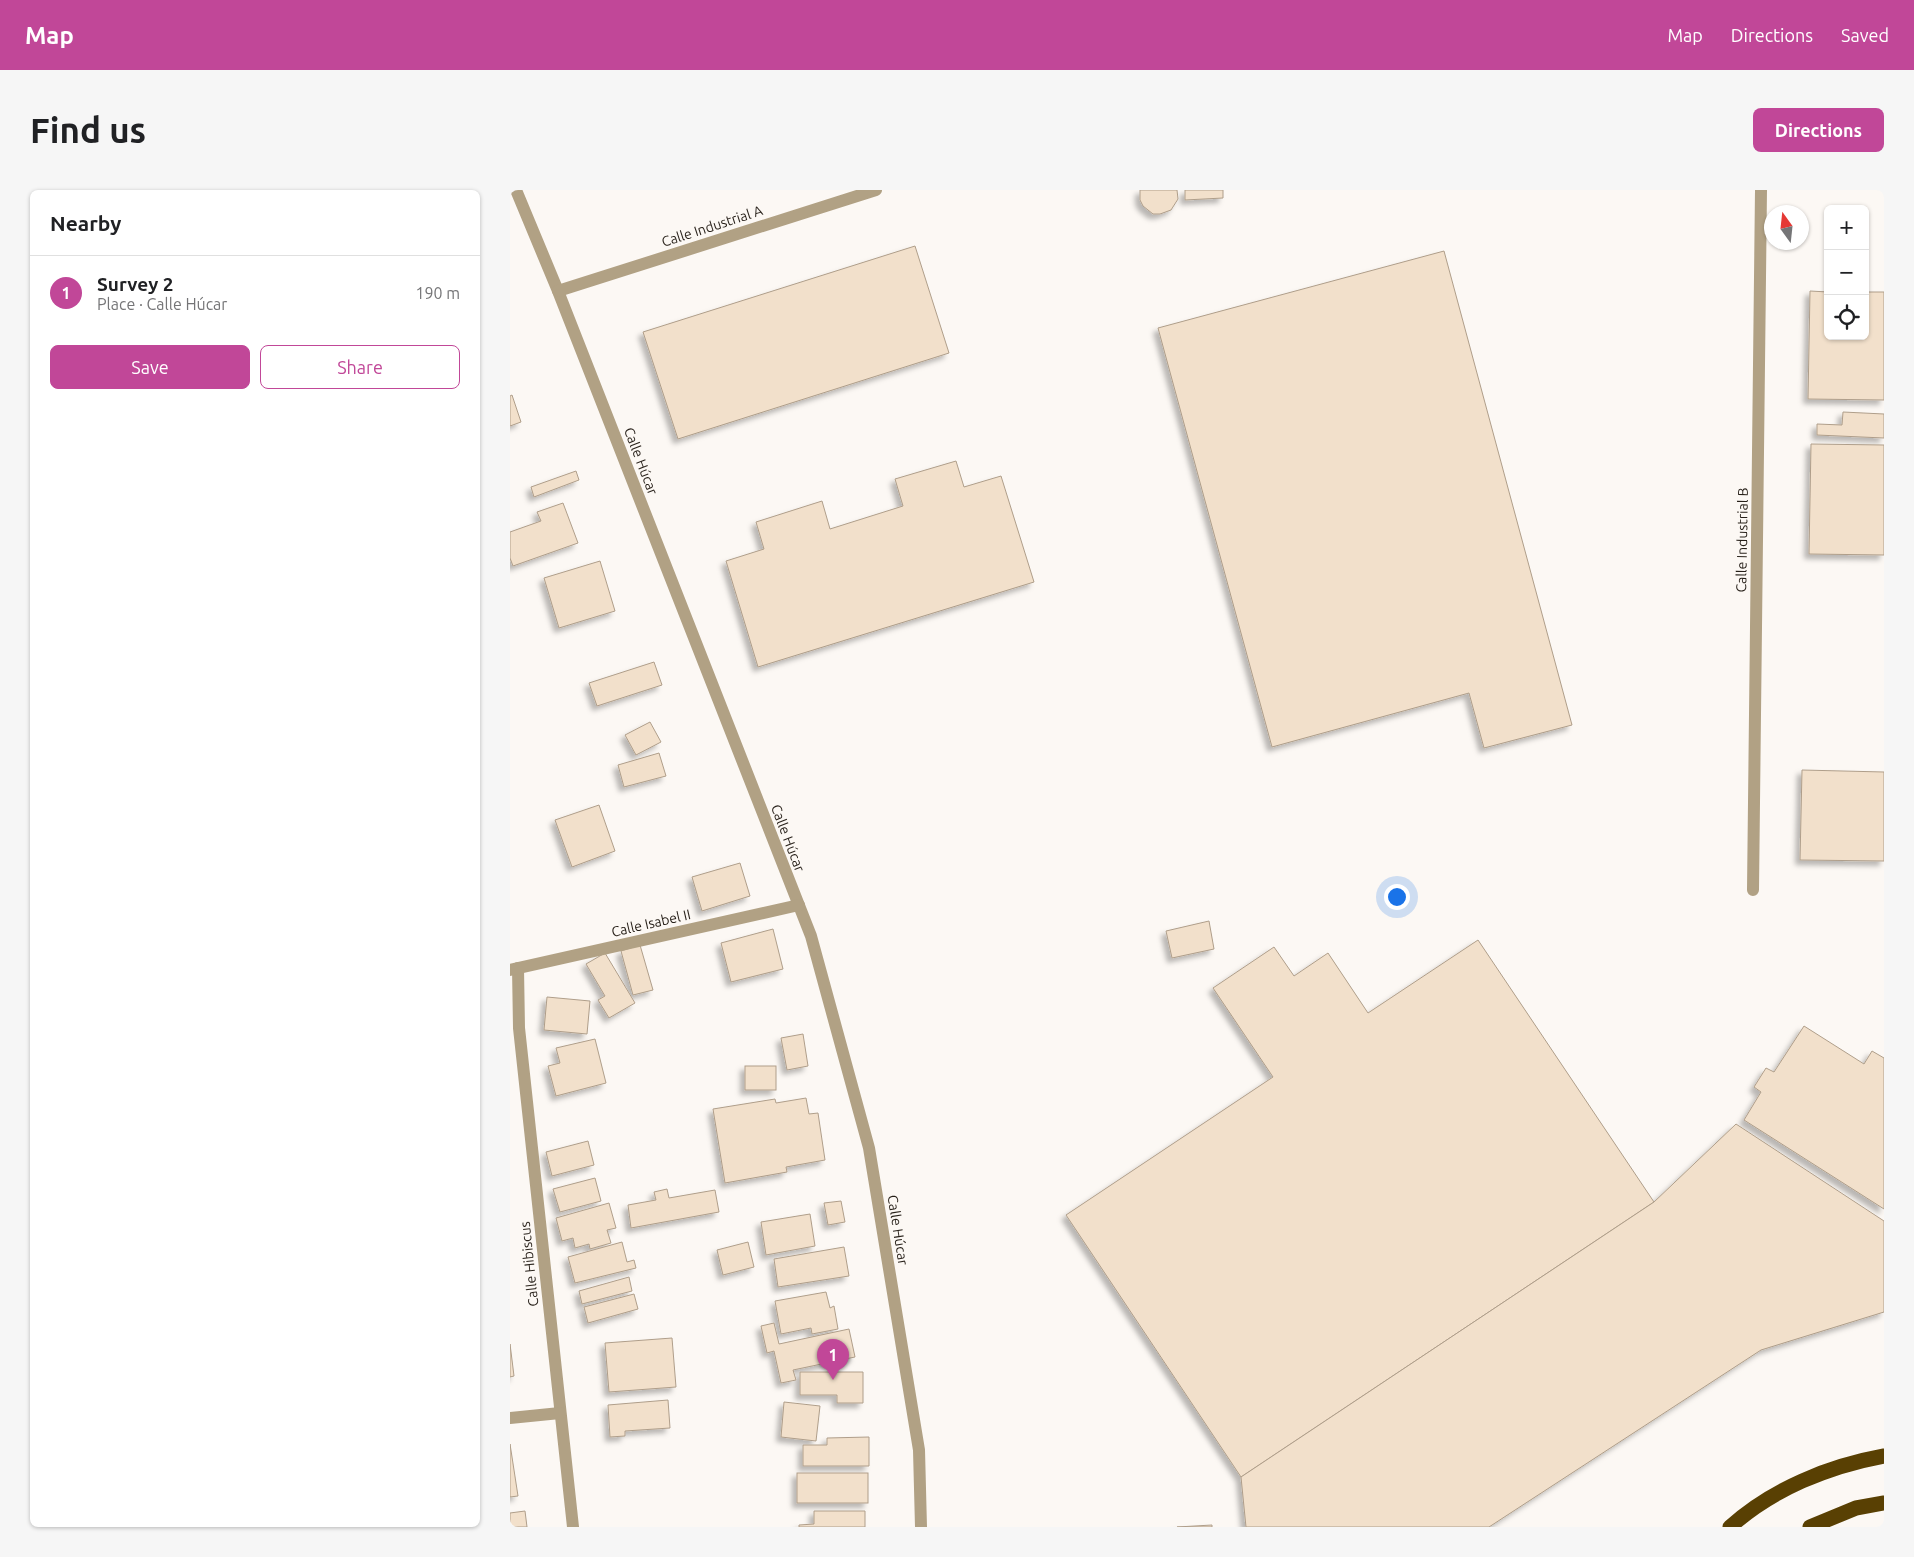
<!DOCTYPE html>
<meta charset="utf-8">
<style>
:root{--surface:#fff;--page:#f6f6f6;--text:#202124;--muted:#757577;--line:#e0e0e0;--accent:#c14798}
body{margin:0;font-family:Ubuntu,sans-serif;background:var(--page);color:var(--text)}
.controls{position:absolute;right:15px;top:15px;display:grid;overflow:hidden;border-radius:8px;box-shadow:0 1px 4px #0004}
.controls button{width:45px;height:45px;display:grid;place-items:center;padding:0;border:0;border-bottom:1px solid var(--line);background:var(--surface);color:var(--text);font:25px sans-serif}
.compass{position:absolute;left:1254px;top:15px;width:45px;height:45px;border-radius:50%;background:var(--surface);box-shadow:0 1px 4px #0004;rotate:345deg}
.you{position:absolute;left:886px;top:706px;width:18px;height:18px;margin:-12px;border:4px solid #fff;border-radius:50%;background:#1a73e8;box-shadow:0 0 0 8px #1a73e833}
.badge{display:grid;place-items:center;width:32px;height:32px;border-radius:50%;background:var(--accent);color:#fff;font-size:16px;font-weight:700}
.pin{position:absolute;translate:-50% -41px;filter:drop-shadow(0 1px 2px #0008)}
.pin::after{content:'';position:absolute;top:26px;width:18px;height:15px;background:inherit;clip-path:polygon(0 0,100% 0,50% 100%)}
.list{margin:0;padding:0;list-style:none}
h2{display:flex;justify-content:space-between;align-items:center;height:65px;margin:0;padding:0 20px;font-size:21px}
h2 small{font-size:16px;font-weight:400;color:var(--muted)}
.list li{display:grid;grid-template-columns:32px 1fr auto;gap:15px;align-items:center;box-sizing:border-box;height:75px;padding:0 20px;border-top:1px solid var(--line)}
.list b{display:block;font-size:19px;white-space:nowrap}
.list p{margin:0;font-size:16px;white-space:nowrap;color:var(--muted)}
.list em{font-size:16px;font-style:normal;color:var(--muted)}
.actions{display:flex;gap:10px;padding:15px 20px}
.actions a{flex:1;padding:11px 0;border:1px solid var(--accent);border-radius:8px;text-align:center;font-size:18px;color:var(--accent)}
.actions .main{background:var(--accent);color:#fff}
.icon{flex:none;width:28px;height:28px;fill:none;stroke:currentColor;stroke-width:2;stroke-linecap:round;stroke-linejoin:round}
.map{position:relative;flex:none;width:1374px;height:1337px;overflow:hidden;border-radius:8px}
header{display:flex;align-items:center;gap:30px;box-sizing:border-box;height:70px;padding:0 25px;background:var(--accent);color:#fff}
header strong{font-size:24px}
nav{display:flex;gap:28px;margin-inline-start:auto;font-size:18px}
.intro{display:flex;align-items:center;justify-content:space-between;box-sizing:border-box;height:120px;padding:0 30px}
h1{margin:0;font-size:35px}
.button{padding:12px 22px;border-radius:8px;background:var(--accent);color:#fff;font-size:18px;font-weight:700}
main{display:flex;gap:30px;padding:0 30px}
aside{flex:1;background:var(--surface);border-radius:8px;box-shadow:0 1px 4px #0004}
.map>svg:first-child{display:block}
.building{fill:#f2e0cb;stroke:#af9e8a;filter:url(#shadow)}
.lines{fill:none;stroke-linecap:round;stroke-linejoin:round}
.minor{stroke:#b1a184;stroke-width:12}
.highway{stroke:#594003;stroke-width:15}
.labels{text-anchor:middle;stroke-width:4.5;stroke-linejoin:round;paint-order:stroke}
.street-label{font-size:14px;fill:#261f18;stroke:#fcf8f4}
</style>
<header>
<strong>Map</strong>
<nav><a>Map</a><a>Directions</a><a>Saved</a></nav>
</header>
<div class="intro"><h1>Find us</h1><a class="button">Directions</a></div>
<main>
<aside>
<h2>Nearby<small></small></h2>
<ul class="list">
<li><span class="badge">1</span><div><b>Survey 2</b><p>Place · Calle Húcar</p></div><em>190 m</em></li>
</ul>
<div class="actions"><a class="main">Save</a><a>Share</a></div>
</aside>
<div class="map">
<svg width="1374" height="1337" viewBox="0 0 1374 1337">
<defs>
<filter id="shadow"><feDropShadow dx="-4.5" dy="4.5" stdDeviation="2.5" flood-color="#0004"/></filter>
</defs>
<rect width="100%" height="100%" fill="#fcf8f4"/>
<!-- building -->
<g class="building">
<path d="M 630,0 L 667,0 L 668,9 L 661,20 L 650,24 L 643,24 L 633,16 L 630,10 Z"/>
<path d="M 675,0 L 713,0 L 713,8 L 675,10 Z"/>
<path d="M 405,56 L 439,163 L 168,249 L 133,142 Z"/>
<path d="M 934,61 L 1062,535 L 974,558 L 959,503 L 762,557 L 648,138 Z"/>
<path d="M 1300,101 L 1318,102 L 1318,146 L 1355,146 L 1355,102 L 1374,102 L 1374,210 L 1298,209 Z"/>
<path d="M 2,205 L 11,232 L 0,236 L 0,206 Z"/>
<path d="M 1333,222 L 1374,224 L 1374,248 L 1307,245 L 1307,234 L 1332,235 Z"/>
<path d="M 1301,254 L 1374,255 L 1374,365 L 1299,364 Z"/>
<path d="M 446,271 L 454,297 L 491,286 L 524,392 L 248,477 L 216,371 L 254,359 L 246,332 L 312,311 L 320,339 L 393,316 L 385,289 Z"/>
<path d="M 66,281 L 69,290 L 24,307 L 21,297 Z"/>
<path d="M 53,313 L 68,353 L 3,376 L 0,368 L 0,342 L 31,331 L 27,322 Z"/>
<path d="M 90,371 L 105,421 L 49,438 L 34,388 Z"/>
<path d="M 144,472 L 152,495 L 87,516 L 79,493 Z"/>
<path d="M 140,532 L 151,552 L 126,565 L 115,545 Z"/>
<path d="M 149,563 L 156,586 L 114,597 L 108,575 Z"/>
<path d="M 1292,580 L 1374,582 L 1374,671 L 1290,670 Z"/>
<path d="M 89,615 L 105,661 L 62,677 L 45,630 Z"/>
<path d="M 230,673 L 240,706 L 192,721 L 182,687 Z"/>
<path d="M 699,731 L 704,759 L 662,768 L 656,741 Z"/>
<path d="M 263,739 L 273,779 L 221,792 L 211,753 Z"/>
<path d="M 968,750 L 1144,1012 L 731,1287 L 556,1025 L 763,887 L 703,798 L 764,757 L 784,786 L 818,763 L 858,823 Z"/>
<path d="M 130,755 L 143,800 L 123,805 L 111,761 Z"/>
<path d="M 95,763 L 125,813 L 99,828 L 88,810 L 95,806 L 76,774 Z"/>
<path d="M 37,807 L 80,811 L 77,844 L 34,840 Z"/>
<path d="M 1294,836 L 1354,874 L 1362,861 L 1374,868 L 1374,1019 L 1234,930 L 1251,902 L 1244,897 L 1256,878 L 1264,882 Z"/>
<path d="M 293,844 L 298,876 L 277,880 L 271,848 Z"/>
<path d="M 85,849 L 96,893 L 46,906 L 38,876 L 50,873 L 46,858 Z"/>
<rect x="235" y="876" width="31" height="24"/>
<path d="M 296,908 L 299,924 L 308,923 L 315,970 L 276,977 L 277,982 L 215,993 L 203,919 L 265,909 L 266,913 Z"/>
<path d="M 1226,934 L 1374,1031 L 1374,1122 L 1251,1160 L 979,1337 L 736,1337 L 731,1287 L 1144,1012 Z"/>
<path d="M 78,951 L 84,975 L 42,986 L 36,962 Z"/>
<path d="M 85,988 L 91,1011 L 50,1022 L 43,999 Z"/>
<path d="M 157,999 L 159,1008 L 205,1000 L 209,1022 L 121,1038 L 118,1015 L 146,1010 L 144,1002 Z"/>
<path d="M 331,1011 L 335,1032 L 318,1035 L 314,1013 Z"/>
<path d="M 99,1013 L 106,1038 L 97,1040 L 101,1053 L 80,1059 L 79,1054 L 65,1058 L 63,1048 L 52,1051 L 46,1028 Z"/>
<path d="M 300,1024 L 305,1056 L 256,1065 L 251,1032 Z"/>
<path d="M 112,1052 L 117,1072 L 124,1070 L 126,1078 L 65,1093 L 58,1067 Z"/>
<path d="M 238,1052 L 244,1077 L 213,1085 L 207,1060 Z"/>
<path d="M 334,1057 L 339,1086 L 268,1097 L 264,1069 Z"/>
<path d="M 119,1087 L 122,1101 L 72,1114 L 69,1101 Z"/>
<path d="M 316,1102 L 320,1118 L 324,1116 L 328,1139 L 302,1144 L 301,1138 L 271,1144 L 265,1111 Z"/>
<path d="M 124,1104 L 128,1119 L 78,1133 L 74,1117 Z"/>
<path d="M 264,1133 L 269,1154 L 339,1139 L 345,1167 L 283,1180 L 286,1190 L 271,1193 L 264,1161 L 257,1163 L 251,1136 Z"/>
<path d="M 162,1148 L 166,1197 L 99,1202 L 95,1153 Z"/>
<path d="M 0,1154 L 4,1186 L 0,1187 Z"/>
<path d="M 290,1182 L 353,1182 L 353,1213 L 327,1213 L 327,1205 L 290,1205 Z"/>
<path d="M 158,1210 L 160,1238 L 115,1241 L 115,1246 L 100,1247 L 98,1215 Z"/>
<path d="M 274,1212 L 310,1216 L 306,1251 L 271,1247 Z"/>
<path d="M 359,1247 L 359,1276 L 293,1276 L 293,1255 L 317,1255 L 317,1248 Z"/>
<path d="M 0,1254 L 8,1306 L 0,1307 Z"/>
<rect x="287" y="1283" width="71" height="30"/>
<path d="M 15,1321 L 17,1337 L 0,1337 L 0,1323 Z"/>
<path d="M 304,1321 L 355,1321 L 355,1337 L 289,1337 L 289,1335 L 304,1334 Z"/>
<path d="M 702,1335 L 702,1337 L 667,1337 Z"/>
</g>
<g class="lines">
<!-- minor -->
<g class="minor">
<path d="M 6,0 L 48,101 L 301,746 L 359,958 L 409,1260 L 411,1337"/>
<path d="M 48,101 L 366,0"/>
<path d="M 1243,700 L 1251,0"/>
<path d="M 8,778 L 9,838 L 63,1337"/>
<path d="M 0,780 L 289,715"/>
<path d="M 0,1228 L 50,1223"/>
</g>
<!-- highway -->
<g class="highway">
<path d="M 1220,1337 C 1262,1299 1319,1276 1374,1266"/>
<path d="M 1300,1337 L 1346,1318 L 1374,1313"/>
</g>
</g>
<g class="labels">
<!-- street labels -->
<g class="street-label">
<text transform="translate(202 36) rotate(-18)" y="5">Calle Industrial A</text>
<text transform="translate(131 271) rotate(69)" y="5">Calle Húcar</text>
<text transform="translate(1232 350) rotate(-89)" y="5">Calle Industrial B</text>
<text transform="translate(278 648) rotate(69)" y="5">Calle Húcar</text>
<text transform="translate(141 733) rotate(-13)" y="5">Calle Isabel II</text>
<text transform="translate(388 1040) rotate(81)" y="5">Calle Húcar</text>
<text transform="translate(19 1074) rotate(-96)" y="5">Calle Hibiscus</text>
</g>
</g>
</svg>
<div class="controls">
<button>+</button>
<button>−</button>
<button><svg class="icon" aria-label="locate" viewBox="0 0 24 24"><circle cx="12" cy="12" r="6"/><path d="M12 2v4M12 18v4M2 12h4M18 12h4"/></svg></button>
</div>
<svg class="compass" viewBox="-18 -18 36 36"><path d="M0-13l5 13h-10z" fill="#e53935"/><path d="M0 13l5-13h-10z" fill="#757577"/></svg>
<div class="you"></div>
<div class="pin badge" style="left:323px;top:1190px">1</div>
</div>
</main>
